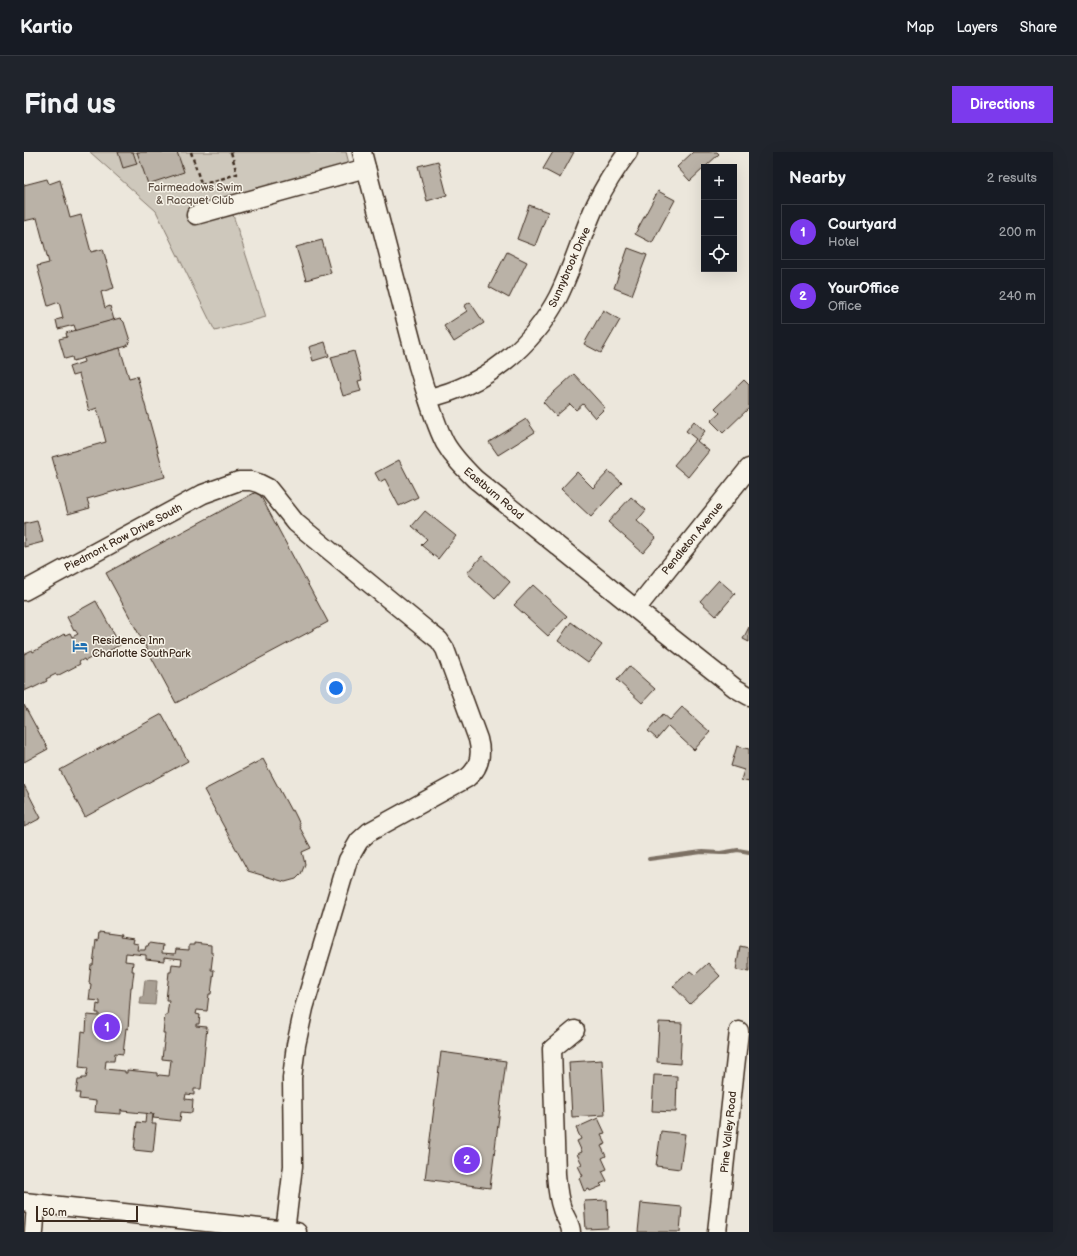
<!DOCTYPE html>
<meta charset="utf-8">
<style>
:root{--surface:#171b24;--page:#20242c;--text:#f1f3f6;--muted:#9ea1a6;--line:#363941;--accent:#7c3aed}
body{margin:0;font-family:"Balsamiq Sans",sans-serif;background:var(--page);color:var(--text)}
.controls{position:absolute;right:12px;top:12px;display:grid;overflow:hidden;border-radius:0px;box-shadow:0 4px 16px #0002}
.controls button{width:36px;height:36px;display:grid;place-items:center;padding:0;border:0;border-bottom:1px solid var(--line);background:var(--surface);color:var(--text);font:20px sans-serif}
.scale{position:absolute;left:12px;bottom:10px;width:102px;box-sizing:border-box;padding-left:4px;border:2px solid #3b2a1e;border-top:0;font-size:11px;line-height:14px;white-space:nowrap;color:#3b2a1e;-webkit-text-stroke:3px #f7f3e8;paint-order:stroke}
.you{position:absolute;left:312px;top:536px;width:14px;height:14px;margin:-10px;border:3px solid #fff;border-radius:50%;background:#1a73e8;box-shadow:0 0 0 6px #1a73e833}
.badge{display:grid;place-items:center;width:26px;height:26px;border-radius:50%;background:var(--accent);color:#fff;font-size:13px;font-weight:700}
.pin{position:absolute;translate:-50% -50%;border:2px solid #fff;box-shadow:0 1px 4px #0006}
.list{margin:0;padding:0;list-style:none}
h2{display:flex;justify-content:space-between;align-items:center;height:52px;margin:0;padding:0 16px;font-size:17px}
h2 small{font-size:13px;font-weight:400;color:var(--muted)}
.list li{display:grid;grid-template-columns:26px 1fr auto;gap:12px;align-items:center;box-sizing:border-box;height:56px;margin:0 8px 8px;padding:0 8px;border:1px solid var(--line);border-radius:0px}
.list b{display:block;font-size:15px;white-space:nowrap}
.list p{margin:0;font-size:13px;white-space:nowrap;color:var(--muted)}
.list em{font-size:13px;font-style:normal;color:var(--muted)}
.icon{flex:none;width:22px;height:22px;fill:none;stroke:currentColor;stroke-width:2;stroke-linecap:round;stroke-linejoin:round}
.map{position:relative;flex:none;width:725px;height:1080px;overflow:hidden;border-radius:0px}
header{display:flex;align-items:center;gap:24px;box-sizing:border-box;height:56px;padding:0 20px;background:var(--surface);border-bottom:1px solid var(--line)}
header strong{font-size:19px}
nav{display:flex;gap:22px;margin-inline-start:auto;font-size:14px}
.intro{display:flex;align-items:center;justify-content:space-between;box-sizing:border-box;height:96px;padding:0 24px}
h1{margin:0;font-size:28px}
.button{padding:10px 18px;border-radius:0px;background:var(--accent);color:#fff;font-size:14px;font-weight:700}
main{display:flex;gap:24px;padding:0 24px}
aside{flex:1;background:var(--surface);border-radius:0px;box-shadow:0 4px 16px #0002}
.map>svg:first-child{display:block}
.green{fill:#cec8bc;stroke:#84796d}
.water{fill:#a89f93;stroke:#7c7064}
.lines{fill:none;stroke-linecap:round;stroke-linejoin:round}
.stream{stroke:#7c7064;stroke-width:4}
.building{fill:#bab2a7;stroke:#3b2a1e;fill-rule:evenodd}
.minor-casing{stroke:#3b2a1e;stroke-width:21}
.path{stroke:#3b2a1e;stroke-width:2.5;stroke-dasharray:4 3;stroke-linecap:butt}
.minor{stroke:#f7f3e8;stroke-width:18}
.labels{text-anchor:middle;stroke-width:3;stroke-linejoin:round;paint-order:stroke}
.park-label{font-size:11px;fill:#605246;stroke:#f7f3e8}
.street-label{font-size:11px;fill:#3b2a1e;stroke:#f7f3e8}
.poi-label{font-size:11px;fill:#3b2a1e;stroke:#f7f3e8;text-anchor:start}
</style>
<header>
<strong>Kartio</strong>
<nav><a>Map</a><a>Layers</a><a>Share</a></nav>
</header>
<div class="intro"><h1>Find us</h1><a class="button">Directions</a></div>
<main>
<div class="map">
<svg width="725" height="1080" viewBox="0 0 725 1080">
<rect width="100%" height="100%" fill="#ece7dc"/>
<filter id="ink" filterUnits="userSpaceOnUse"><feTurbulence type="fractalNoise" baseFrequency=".025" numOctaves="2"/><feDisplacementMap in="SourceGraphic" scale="8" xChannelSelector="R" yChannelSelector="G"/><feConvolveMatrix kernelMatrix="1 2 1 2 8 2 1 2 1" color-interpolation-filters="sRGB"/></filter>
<g filter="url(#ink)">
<!-- green -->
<path class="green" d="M 66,0 L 322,0 L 330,30 L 208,60 L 242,165 L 191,179 L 132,59 Z"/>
<!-- water -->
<path class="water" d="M 121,828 L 133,829 L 131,853 L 116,852 L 117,845 L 119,845 Z"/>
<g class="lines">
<!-- stream -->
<path class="stream" d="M 625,707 L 678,700 L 696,701 L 714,698 L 725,700"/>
</g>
<!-- building -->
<g class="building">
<path d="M 94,0 L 109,0 L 113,12 L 99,16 Z"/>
<path d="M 113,0 L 153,0 L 160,20 L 124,32 Z"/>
<path d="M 529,0 L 550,0 L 536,26 L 519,17 Z"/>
<path d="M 669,0 L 693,0 L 695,2 L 666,29 L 653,15 Z"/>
<path d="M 414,9 L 423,43 L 403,49 L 394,14 Z"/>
<path d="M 23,27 L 25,32 L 36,28 L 46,66 L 57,63 L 67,100 L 79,97 L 90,136 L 77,140 L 81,156 L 86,154 L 90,168 L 52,179 L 50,173 L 34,177 L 32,168 L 39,166 L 35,150 L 24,154 L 13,114 L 25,111 L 13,66 L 0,69 L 0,33 Z"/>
<path d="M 634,39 L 651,48 L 628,91 L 611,82 Z"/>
<path d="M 505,53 L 524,60 L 511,94 L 493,87 Z"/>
<path d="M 298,88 L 307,121 L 282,128 L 272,95 Z"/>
<path d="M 604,96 L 623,103 L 608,143 L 590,136 Z"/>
<path d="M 483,100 L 503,110 L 485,146 L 465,135 Z"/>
<path d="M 446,150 L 460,171 L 430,190 L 420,174 L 443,159 L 440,154 Z"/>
<path d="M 579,158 L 596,168 L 577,201 L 560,192 Z"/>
<path d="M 96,166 L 100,170 L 106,189 L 103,194 L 49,209 L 48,205 L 41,207 L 35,187 L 43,185 L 42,181 Z"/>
<path d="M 301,190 L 305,204 L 289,209 L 285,195 Z"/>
<path d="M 96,196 L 105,226 L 113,224 L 141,325 L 63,347 L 66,356 L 44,362 L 28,305 L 82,290 L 73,256 L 65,259 L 55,222 L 48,224 L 45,215 L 60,210 L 59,206 Z"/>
<path d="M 330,199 L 338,228 L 334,229 L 337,239 L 319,244 L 307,205 Z"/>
<path d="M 550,222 L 581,256 L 571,266 L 559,252 L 552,258 L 546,252 L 532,264 L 519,250 Z"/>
<path d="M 720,228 L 725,233 L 725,256 L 699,281 L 687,269 L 696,261 L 691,256 Z"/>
<path d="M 502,267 L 511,280 L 474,303 L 465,290 Z"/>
<path d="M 670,269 L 681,279 L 673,289 L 685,299 L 664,325 L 650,313 L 672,287 L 662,279 Z"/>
<path d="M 375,308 L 394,345 L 375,354 L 361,327 L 356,330 L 351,321 Z"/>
<path d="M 585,319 L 598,331 L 567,365 L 537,337 L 553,320 L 569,336 Z"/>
<path d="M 234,339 L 304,470 L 152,551 L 82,421 Z"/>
<path d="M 607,345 L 622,358 L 613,369 L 632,386 L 619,401 L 584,370 Z"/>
<path d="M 401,359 L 432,384 L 414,407 L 397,393 L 403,387 L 388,374 Z"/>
<path d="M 13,369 L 19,390 L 0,395 L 0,372 Z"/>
<path d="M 458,404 L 486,430 L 471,447 L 443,421 Z"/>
<path d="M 695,428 L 711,442 L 692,464 L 676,449 Z"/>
<path d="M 509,433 L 543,464 L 524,484 L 490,453 Z"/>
<path d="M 72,449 L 96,493 L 79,502 L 77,498 L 73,500 L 74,502 L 61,509 L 60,507 L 55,510 L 56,512 L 33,524 L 32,522 L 22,527 L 23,529 L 9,536 L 9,535 L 0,539 L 0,502 L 8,498 L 9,500 L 40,482 L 41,483 L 46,481 L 48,485 L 54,482 L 51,478 L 50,479 L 43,465 Z"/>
<path d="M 547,470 L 578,493 L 564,511 L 534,489 Z"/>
<path d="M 725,475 L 725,490 L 719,487 Z"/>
<path d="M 605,514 L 631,537 L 618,551 L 593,528 Z"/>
<path d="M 0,553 L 24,597 L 0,610 Z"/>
<path d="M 658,555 L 686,580 L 670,598 L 644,574 L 633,587 L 624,579 L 639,562 L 646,568 Z"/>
<path d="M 138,562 L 164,609 L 61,665 L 36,618 Z"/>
<path d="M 713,594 L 725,597 L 725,630 L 717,628 L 720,618 L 707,614 Z"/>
<path d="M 239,607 L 267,659 L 269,658 L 273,666 L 276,673 L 275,674 L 287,696 L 278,700 L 281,712 L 277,722 L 272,727 L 261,730 L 224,719 L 180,638 Z"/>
<path d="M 0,633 L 17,666 L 0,675 Z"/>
<path d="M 75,780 L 97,783 L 96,785 L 110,787 L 109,791 L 114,792 L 113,798 L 121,798 L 122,794 L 124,794 L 125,791 L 139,793 L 138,801 L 151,802 L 152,797 L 165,798 L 165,793 L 170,793 L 170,791 L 187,793 L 187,801 L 189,801 L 187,818 L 190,818 L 187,842 L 185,842 L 183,859 L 173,858 L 172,862 L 176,863 L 175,872 L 172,872 L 172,874 L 183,875 L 177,937 L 170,937 L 170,943 L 162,942 L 161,947 L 169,948 L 168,961 L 157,960 L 156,969 L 129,966 L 130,961 L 129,962 L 98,959 L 97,957 L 97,962 L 71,960 L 72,949 L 55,947 L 56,941 L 52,941 L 54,928 L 57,928 L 58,926 L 62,926 L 64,916 L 55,915 L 58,879 L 62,880 L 63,863 L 75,864 L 75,861 L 72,861 L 73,852 L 76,853 L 76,849 L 65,848 L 67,832 L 65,831 L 67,813 L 69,813 L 72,788 L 74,789 ZM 102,801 L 122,803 L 122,807 L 140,809 L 140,805 L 158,807 L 157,813 L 148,812 L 147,820 L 145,820 L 142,848 L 145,848 L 143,863 L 141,863 L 139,881 L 141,881 L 138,907 L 147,908 L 145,924 L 135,923 L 134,924 L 133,924 L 133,921 L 103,918 L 103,921 L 101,921 L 101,919 L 81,917 L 82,909 L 90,909 L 91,901 L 99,902 L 102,876 L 104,877 L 107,835 L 108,835 L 110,819 L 108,819 L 109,810 L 101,809 Z"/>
<path d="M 716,794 L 725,796 L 725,820 L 712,818 Z"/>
<path d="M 684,811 L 696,824 L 666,852 L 649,834 L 666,819 L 671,823 Z"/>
<path d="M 635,870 L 658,871 L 656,912 L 633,910 Z"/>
<path d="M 417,900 L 482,909 L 466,1036 L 401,1027 Z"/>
<path d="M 578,908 L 581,963 L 548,965 L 545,910 Z"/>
<path d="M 630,923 L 653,924 L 652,960 L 628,959 Z"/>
<path d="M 122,962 L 129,962 L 128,972 L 132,972 L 129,1000 L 110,998 L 113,970 L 121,971 Z"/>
<path d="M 574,966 L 581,981 L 577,982 L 582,992 L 577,994 L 582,1004 L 578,1006 L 583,1017 L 578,1019 L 583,1029 L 576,1032 L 578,1034 L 566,1039 L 565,1037 L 560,1039 L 555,1026 L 559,1024 L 554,1014 L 558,1012 L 553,1002 L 558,1000 L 553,989 L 557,987 L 552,976 Z"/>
<path d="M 637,979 L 661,982 L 656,1017 L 632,1014 Z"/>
<path d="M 583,1048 L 584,1076 L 562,1077 L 560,1049 Z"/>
<path d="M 617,1051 L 658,1055 L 656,1080 L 614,1080 Z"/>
</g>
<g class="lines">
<!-- minor casing -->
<g class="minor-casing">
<g id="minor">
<path d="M 338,0 L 394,214 C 402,240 409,267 421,291 C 429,305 440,316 451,327 L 634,475 L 711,536 L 725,544"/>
<path d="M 172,63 L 342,16"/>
<path d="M 404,246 C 460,234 508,195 534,145 C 549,115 558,82 572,52 C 581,33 592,16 604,0"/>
<path d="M 0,439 L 179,342 L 215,329 L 227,329 L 234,331 L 244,336 L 272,371 L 406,481 L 415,488 L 421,497 L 454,587 C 458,602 456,616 443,626 L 345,680 L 335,689 L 324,708 L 280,856 L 272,893 L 268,926 L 269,1014 L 261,1080"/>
<path d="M 612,457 L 725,316"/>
<path d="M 0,1050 L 273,1080"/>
<path d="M 10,1080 L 12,1052"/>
<path d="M 547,1080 C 547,1072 540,1064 538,1057 C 534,1046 533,1034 532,1022 L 528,897 L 551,878"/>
<path d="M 693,1080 L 715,879"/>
</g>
</g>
<!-- path -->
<g class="path">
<path d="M 167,0 L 179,38"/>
<path d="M 177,33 L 213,22 L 207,0"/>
</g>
<!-- minor -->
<use href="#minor" class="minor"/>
</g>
</g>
<!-- icons -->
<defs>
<g id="hotel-bare" transform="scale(1.2)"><path d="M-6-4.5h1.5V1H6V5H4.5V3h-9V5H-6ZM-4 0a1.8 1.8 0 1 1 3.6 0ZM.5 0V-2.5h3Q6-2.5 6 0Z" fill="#1f6fb2" stroke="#f7f3e8" stroke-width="2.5" paint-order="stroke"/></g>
</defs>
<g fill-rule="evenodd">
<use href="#hotel-bare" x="56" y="494"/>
</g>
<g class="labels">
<!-- park labels -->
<g class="park-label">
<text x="171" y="39">Fairmeadows Swim<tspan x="171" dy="13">&amp; Racquet Club</tspan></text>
</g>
<!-- street labels -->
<g class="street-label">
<text transform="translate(545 115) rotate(-66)" y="4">Sunnybrook Drive</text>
<text transform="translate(470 341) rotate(40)" y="4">Eastburn Road</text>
<text transform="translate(99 385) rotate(-28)" y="4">Piedmont Row Drive South</text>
<text transform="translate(668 386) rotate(-51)" y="4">Pendleton Avenue</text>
<text transform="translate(704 980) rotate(-84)" y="4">Pine Valley Road</text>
</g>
<!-- poi labels -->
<g class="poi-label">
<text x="68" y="492">Residence Inn<tspan x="68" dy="13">Charlotte SouthPark</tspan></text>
</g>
</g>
</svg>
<div class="controls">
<button>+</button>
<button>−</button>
<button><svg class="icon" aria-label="locate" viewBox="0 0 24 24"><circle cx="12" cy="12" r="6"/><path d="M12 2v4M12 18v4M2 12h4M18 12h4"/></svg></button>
</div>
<div class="scale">50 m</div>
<div class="you"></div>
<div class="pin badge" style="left:83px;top:875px">1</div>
<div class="pin badge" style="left:443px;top:1008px">2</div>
</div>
<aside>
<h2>Nearby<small>2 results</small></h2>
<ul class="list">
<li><span class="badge">1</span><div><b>Courtyard</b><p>Hotel</p></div><em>200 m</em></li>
<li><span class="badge">2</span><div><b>YourOffice</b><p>Office</p></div><em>240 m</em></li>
</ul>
</aside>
</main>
